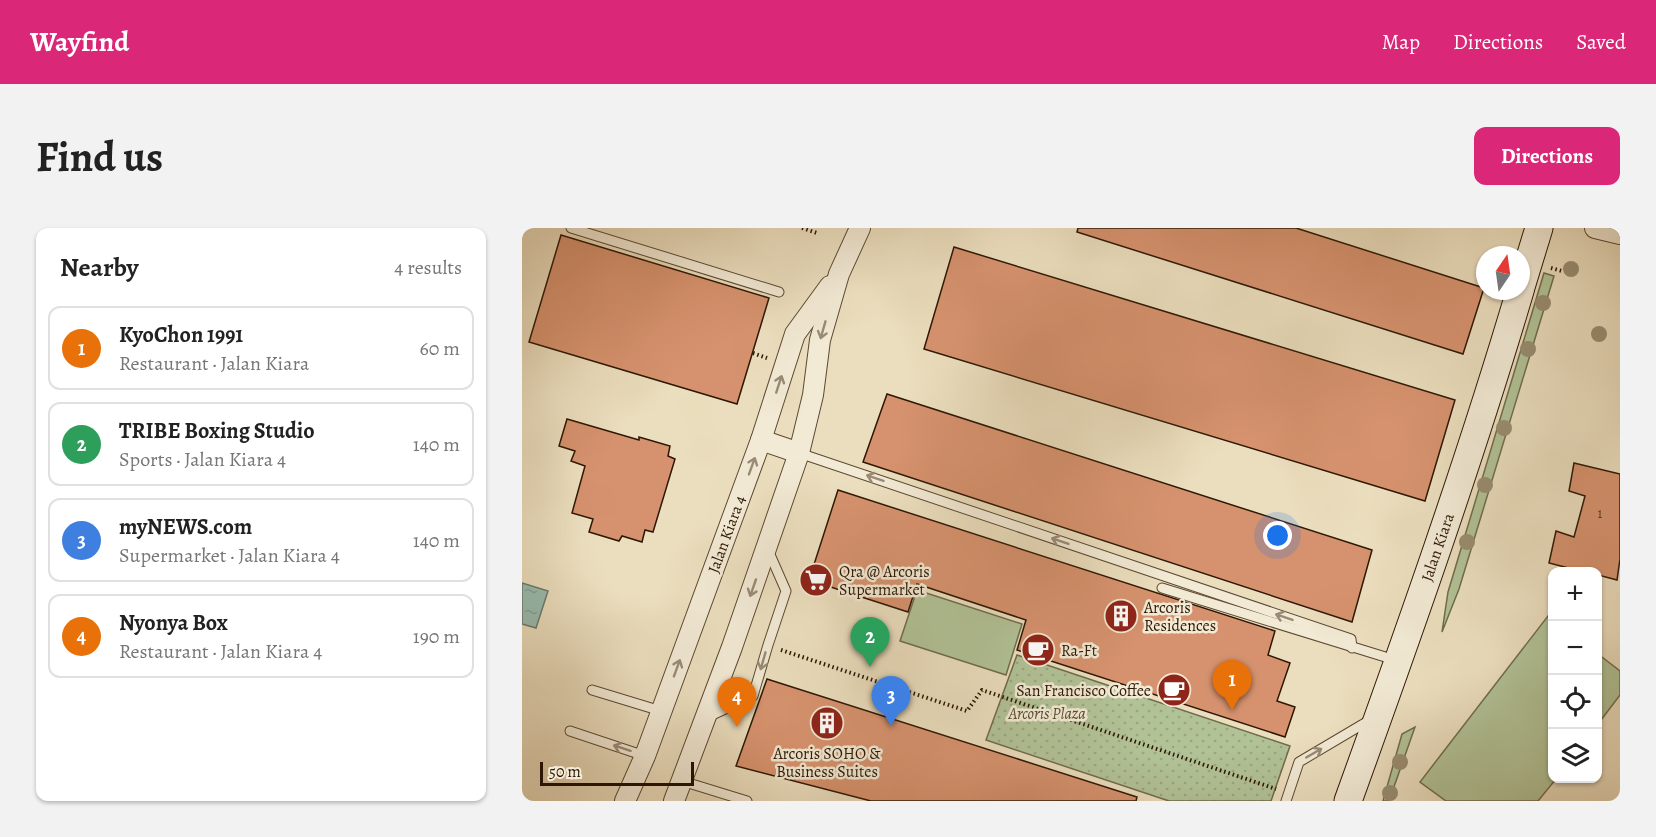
<!DOCTYPE html>
<meta charset="utf-8">
<style>
:root{--surface:#fff;--page:#f2f2f2;--text:#222;--muted:#767676;--line:#e0e0e0;--accent:#db2777}
body{margin:0;font-family:Alegreya,serif;background:var(--page);color:var(--text)}
.controls{position:absolute;right:18px;bottom:18px;display:grid;overflow:hidden;border-radius:12px;box-shadow:0 2px 4px #0004}
.controls button{width:54px;height:54px;display:grid;place-items:center;padding:0;border:0;border-bottom:2px solid var(--line);background:var(--surface);color:var(--text);font:30px sans-serif}
.compass{position:absolute;left:954px;top:18px;width:54px;height:54px;border-radius:50%;background:var(--surface);box-shadow:0 2px 4px #0004;rotate:13deg}
.scale{position:absolute;left:18px;bottom:15px;width:154px;box-sizing:border-box;padding-left:6px;border:3px solid #2d1704;border-top:0;font-size:16px;line-height:21px;white-space:nowrap;color:#2d1704;-webkit-text-stroke:4px #f2ead5;paint-order:stroke}
.you{position:absolute;left:756px;top:308px;width:21px;height:21px;margin:-15px;border:4px solid #fff;border-radius:50%;background:#1a73e8;box-shadow:0 0 0 9px #1a73e833}
.badge{display:grid;place-items:center;width:39px;height:39px;border-radius:50%;background:var(--accent);color:#fff;font-size:20px;font-weight:700}
.pin{position:absolute;translate:-50% -50px;filter:drop-shadow(0 2px 3px #0008)}
.pin::after{content:'';position:absolute;top:32px;width:21px;height:18px;background:inherit;clip-path:polygon(0 0,100% 0,50% 100%)}
.list{margin:0;padding:0;list-style:none}
h2{display:flex;justify-content:space-between;align-items:center;height:78px;margin:0;padding:0 24px;font-size:26px}
h2 small{font-size:20px;font-weight:400;color:var(--muted)}
.list li{display:grid;grid-template-columns:39px 1fr auto;gap:18px;align-items:center;box-sizing:border-box;height:84px;margin:0 12px 12px;padding:0 12px;border:2px solid var(--line);border-radius:12px}
.list b{display:block;font-size:22px;white-space:nowrap}
.list p{margin:0;font-size:20px;white-space:nowrap;color:var(--muted)}
.list em{font-size:20px;font-style:normal;color:var(--muted)}
.icon{flex:none;width:33px;height:33px;fill:none;stroke:currentColor;stroke-width:2;stroke-linecap:round;stroke-linejoin:round}
.map{position:relative;flex:none;width:1098px;height:573px;overflow:hidden;border-radius:12px}
header{display:flex;align-items:center;gap:36px;box-sizing:border-box;height:84px;padding:0 30px;background:var(--accent);color:#fff}
header strong{font-size:28px}
nav{display:flex;gap:33px;margin-inline-start:auto;font-size:21px}
.intro{display:flex;align-items:center;justify-content:space-between;box-sizing:border-box;height:144px;padding:0 36px}
h1{margin:0;font-size:42px}
.button{padding:15px 27px;border-radius:12px;background:var(--accent);color:#fff;font-size:21px;font-weight:700}
main{display:flex;gap:36px;padding:0 36px}
aside{flex:1;background:var(--surface);border-radius:12px;box-shadow:0 2px 4px #0004}
.map>svg:first-child{display:block}
.green{fill:#b1c296;stroke:#6f6c4d;stroke-width:1.5}
.park{fill:url(#park-dots);stroke:#6f6c4d;stroke-width:1.5}
.water{fill:url(#water-ripples);stroke:#6d7a6b;stroke-width:1.5}
.building{fill:#d6926e;stroke:#2d1704;stroke-width:1.5}
.lines{fill:none;stroke-linecap:round;stroke-linejoin:round}
.service-casing{stroke:#5c4932;stroke-width:11}
.minor-casing{stroke:#5c4932;stroke-width:22}
.secondary-casing{stroke:#2d1704;stroke-width:29}
.path{stroke:#2d1704;stroke-width:4;stroke-dasharray:1.5 3;stroke-linecap:butt}
.service{stroke:#f2ead5;stroke-width:9}
.minor{stroke:#f2ead5;stroke-width:20}
.secondary{stroke:#f2ead5;stroke-width:27}
.tree{fill:#988d70}
.oneway{stroke:#998b77}
.labels{text-anchor:middle;stroke-width:5;stroke-linejoin:round;paint-order:stroke}
.number-label{font-size:14px;fill:#57361e}
.street-label{font-size:16px;fill:#2d1704;stroke:#f2ead5}
.poi-label{font-size:16px;fill:#2d1704;stroke:#f2ead5;text-anchor:start}
.park-label{font-size:16px;font-style:italic;fill:#554a30;stroke:#f2ead5}
</style>
<header>
<strong>Wayfind</strong>
<nav><a>Map</a><a>Directions</a><a>Saved</a></nav>
</header>
<div class="intro"><h1>Find us</h1><a class="button">Directions</a></div>
<main>
<aside>
<h2>Nearby<small>4 results</small></h2>
<ul class="list">
<li><span class="badge" style="background:#e8710a">1</span><div><b>KyoChon 1991</b><p>Restaurant · Jalan Kiara</p></div><em>60 m</em></li>
<li><span class="badge" style="background:#2e9e5b">2</span><div><b>TRIBE Boxing Studio</b><p>Sports · Jalan Kiara 4</p></div><em>140 m</em></li>
<li><span class="badge" style="background:#3f7fe0">3</span><div><b>myNEWS.com</b><p>Supermarket · Jalan Kiara 4</p></div><em>140 m</em></li>
<li><span class="badge" style="background:#e8710a">4</span><div><b>Nyonya Box</b><p>Restaurant · Jalan Kiara 4</p></div><em>190 m</em></li>
</ul>
</aside>
<div class="map">
<svg width="1098" height="573" viewBox="0 0 1098 573">
<defs>
<pattern id="park-dots" width="8" height="8" patternUnits="userSpaceOnUse" patternTransform="scale(1.5)"><rect width="8" height="8" fill="#b1c296"/><path d="M2 2h.1M6 6h.1" fill="none" stroke="#99a680" stroke-width="1.8" stroke-linecap="round"/></pattern>
<pattern id="water-ripples" width="26" height="14" patternUnits="userSpaceOnUse" patternTransform="scale(1.5)"><rect width="26" height="14" fill="#98bcb0"/><path d="M2 4q2-2 4 0t4 0M15 11q2-2 4 0t4 0" fill="none" stroke="#83a196"/></pattern>
</defs>
<rect width="100%" height="100%" fill="#ebdebe"/>
<filter id="stains"><feTurbulence type="fractalNoise" baseFrequency=".00333" numOctaves="4"/><feColorMatrix values="0 0 0 0 .2 0 0 0 0 .09 0 0 0 0 .02 0 0 0 .5 -.17"/></filter>
<radialGradient id="worn" r=".72"><stop offset=".6" stop-color="#630" stop-opacity="0"/><stop offset="1" stop-color="#630" stop-opacity=".3"/></radialGradient>
<!-- green -->
<g class="green">
<path d="M 1022,45 L 1032,48 L 937,361 L 920,404 L 926,364 Z"/>
<path d="M 395,362 L 500,396 L 484,447 L 378,413 Z"/>
<path d="M 1026,388 L 1030,391 L 1030,550 L 1034,551 L 1016,573 L 924,573 L 898,554 Z"/>
<path d="M 1076,426 L 1098,443 L 1098,467 L 1076,496 Z"/>
<path d="M 893,499 L 867,573 L 861,573 L 880,506 Z"/>
</g>
<!-- park -->
<path class="park" d="M 495,427 L 768,518 L 749,573 L 647,573 L 464,512 Z"/>
<!-- water -->
<path class="water" d="M 0,355 L 26,363 L 14,400 L 0,396 Z"/>
<!-- building -->
<g class="building">
<path d="M 556,0 L 774,0 L 962,60 L 941,126 L 555,4 Z"/>
<path d="M 39,7 L 247,70 L 215,176 L 7,114 Z"/>
<path d="M 432,19 L 933,172 L 903,273 L 402,121 Z"/>
<path d="M 365,166 L 850,322 L 830,394 L 341,234 Z"/>
<path d="M 45,191 L 117,212 L 117,209 L 148,218 L 146,228 L 153,231 L 131,304 L 123,302 L 120,314 L 100,308 L 97,313 L 67,304 L 71,291 L 50,285 L 63,238 L 49,233 L 53,223 L 37,218 Z"/>
<path d="M 1052,235 L 1098,246 L 1098,331 L 1095,352 L 1076,347 L 1076,344 L 1062,344 L 1027,335 L 1034,303 L 1052,309 L 1063,268 L 1047,263 Z"/>
<path d="M 316,262 L 753,403 L 746,427 L 768,435 L 755,473 L 773,479 L 763,509 L 495,422 L 504,392 L 395,356 L 386,384 L 287,352 Z"/>
<path d="M 245,451 L 615,569 L 614,573 L 349,573 L 214,538 Z"/>
</g>
<g class="lines">
<!-- service casing -->
<g class="service-casing">
<g id="service">
<path d="M 49,0 L 257,64"/>
<path d="M 277,225 L 829,411 L 830,420"/>
<path d="M 640,360 L 873,432"/>
<path d="M 70,462 L 139,483"/>
<path d="M 186,489 L 231,468 L 246,417 L 264,363 L 246,322"/>
<path d="M 48,503 L 123,528"/>
<path d="M 160,553 L 225,573"/>
<path d="M 764,573 L 777,534 L 848,492"/>
</g>
</g>
<!-- minor casing -->
<g class="minor-casing">
<g id="minor">
<path d="M 1073,0 L 1098,6"/>
<path d="M 239,212 L 277,225"/>
<path d="M 103,573 L 123,528 L 239,212 L 273,106 L 308,58"/>
<path d="M 152,573 L 210,419 L 277,225 L 291,167 L 298,112 L 317,46 L 338,0"/>
</g>
</g>
<!-- secondary casing -->
<g class="secondary-casing">
<g id="secondary">
<path d="M 999,59 L 1017,0"/>
<path d="M 826,573 C 887,404 947,235 998,63"/>
</g>
</g>
<!-- path -->
<g class="path">
<path d="M 280,0 L 295,5"/>
<path d="M 1029,40 L 1040,43"/>
<path d="M 231,125 L 245,130"/>
<path d="M 259,422 L 445,483 L 460,462 L 754,561"/>
</g>
<!-- service -->
<use href="#service" class="service"/>
<!-- minor -->
<use href="#minor" class="minor"/>
<!-- secondary -->
<use href="#secondary" class="secondary"/>
</g>
<!-- trees -->
<g class="tree">
<circle cx="1049" cy="41" r="8"/>
<circle cx="1021" cy="75" r="8"/>
<circle cx="1077" cy="106" r="8"/>
<circle cx="1006" cy="121" r="8"/>
<circle cx="982" cy="200" r="8"/>
<circle cx="963" cy="257" r="8"/>
<circle cx="945" cy="314" r="8"/>
<circle cx="878" cy="534" r="8"/>
<circle cx="868" cy="565" r="8"/>
</g>
<!-- one-way arrows -->
<defs><path id="oneway-shaft" d="M-6 0H5M1.5-3L5.5 0L1.5 3" fill="none" stroke-width="1.6" stroke-linecap="round" stroke-linejoin="round" transform="scale(1.5)"/></defs>
<g class="oneway">
<use href="#oneway-shaft" transform="translate(301 102) rotate(106)"/>
<use href="#oneway-shaft" transform="translate(257 156) rotate(-72)"/>
<use href="#oneway-shaft" transform="translate(230 238) rotate(-70)"/>
<use href="#oneway-shaft" transform="translate(353 250) rotate(-161)"/>
<use href="#oneway-shaft" transform="translate(538 313) rotate(-161)"/>
<use href="#oneway-shaft" transform="translate(231 360) rotate(109)"/>
<use href="#oneway-shaft" transform="translate(762 389) rotate(-161)"/>
<use href="#oneway-shaft" transform="translate(241 433) rotate(106)"/>
<use href="#oneway-shaft" transform="translate(155 440) rotate(-70)"/>
<use href="#oneway-shaft" transform="translate(100 520) rotate(-162)"/>
<use href="#oneway-shaft" transform="translate(792 525) rotate(-30)"/>
</g>
<!-- icons -->
<defs>
<g id="supermarket-disc" transform="scale(1.725)"><circle r="9.5" fill="#8f2418" stroke="#f2ead5"/><path d="M-6-5.5h2.5l.6 2H6L4.5 2H-2.5L-4.4-4H-6ZM-1.5 3.2a1.3 1.3 0 1 0 .1 0ZM3 3.2a1.3 1.3 0 1 0 .1 0Z" fill="#fff"/></g>
<g id="building-disc" transform="scale(1.725)"><circle r="9.5" fill="#8f2418" stroke="#f2ead5"/><path d="M-4-6H4V6H1V3H-1V6H-4ZM-2.5-4.3h1.7v1.8h-1.7ZM.8-4.3h1.7v1.8H.8ZM-2.5-1h1.7V.8h-1.7ZM.8-1h1.7V.8H.8Z" fill="#fff"/></g>
<g id="cafe-disc" transform="scale(1.725)"><circle r="9.5" fill="#8f2418" stroke="#f2ead5"/><path d="M-5.5-4.5H6V0H3Q3 3.5 0 3.5H-2.5Q-5.5 3.5-5.5 0ZM3-3.2v2h1.7v-2ZM-6 4.5H4V6H-6Z" fill="#fff"/></g>
</defs>
<g fill-rule="evenodd">
<use href="#supermarket-disc" x="294" y="352"/>
<use href="#building-disc" x="599" y="388"/>
<use href="#cafe-disc" x="516" y="422"/>
<use href="#cafe-disc" x="652" y="462"/>
<use href="#building-disc" x="305" y="495"/>
</g>
<g class="labels">
<!-- number labels -->
<g class="number-label">
<text x="1078" y="290">1</text>
</g>
<!-- street labels -->
<g class="street-label">
<text transform="translate(204 306) rotate(-70)" y="6">Jalan Kiara 4</text>
<text transform="translate(915 319) rotate(-71)" y="6">Jalan Kiara</text>
</g>
<!-- poi labels -->
<g class="poi-label">
<text x="317" y="349">Qra @ Arcoris<tspan x="317" dy="18">Supermarket</tspan></text>
<text x="622" y="385">Arcoris<tspan x="622" dy="18">Residences</tspan></text>
<text x="539" y="428">Ra-Ft</text>
<text x="629" y="468" text-anchor="end">San Francisco Coffee</text>
<text x="305" y="531" text-anchor="middle">Arcoris SOHO &amp;<tspan x="305" dy="18">Business Suites</tspan></text>
</g>
<!-- park labels -->
<g class="park-label">
<text x="525" y="491">Arcoris Plaza</text>
</g>
</g>
<rect width="100%" height="100%" filter="url(#stains)"/>
<rect width="100%" height="100%" fill="url(#worn)"/>
</svg>
<div class="controls">
<button>+</button>
<button>−</button>
<button><svg class="icon" aria-label="locate" viewBox="0 0 24 24"><circle cx="12" cy="12" r="6"/><path d="M12 2v4M12 18v4M2 12h4M18 12h4"/></svg></button>
<button><svg class="icon" aria-label="layers" viewBox="0 0 24 24"><path d="M12 4l9 5-9 5-9-5zM3 14l9 5 9-5"/></svg></button>
</div>
<svg class="compass" viewBox="-18 -18 36 36"><path d="M0-13l5 13h-10z" fill="#e53935"/><path d="M0 13l5-13h-10z" fill="#767676"/></svg>
<div class="scale">50 m</div>
<div class="you"></div>
<div class="pin badge" style="left:710px;top:482px;background:#e8710a">1</div>
<div class="pin badge" style="left:348px;top:439px;background:#2e9e5b">2</div>
<div class="pin badge" style="left:369px;top:498px;background:#3f7fe0">3</div>
<div class="pin badge" style="left:215px;top:499px;background:#e8710a">4</div>
</div>
</main>
